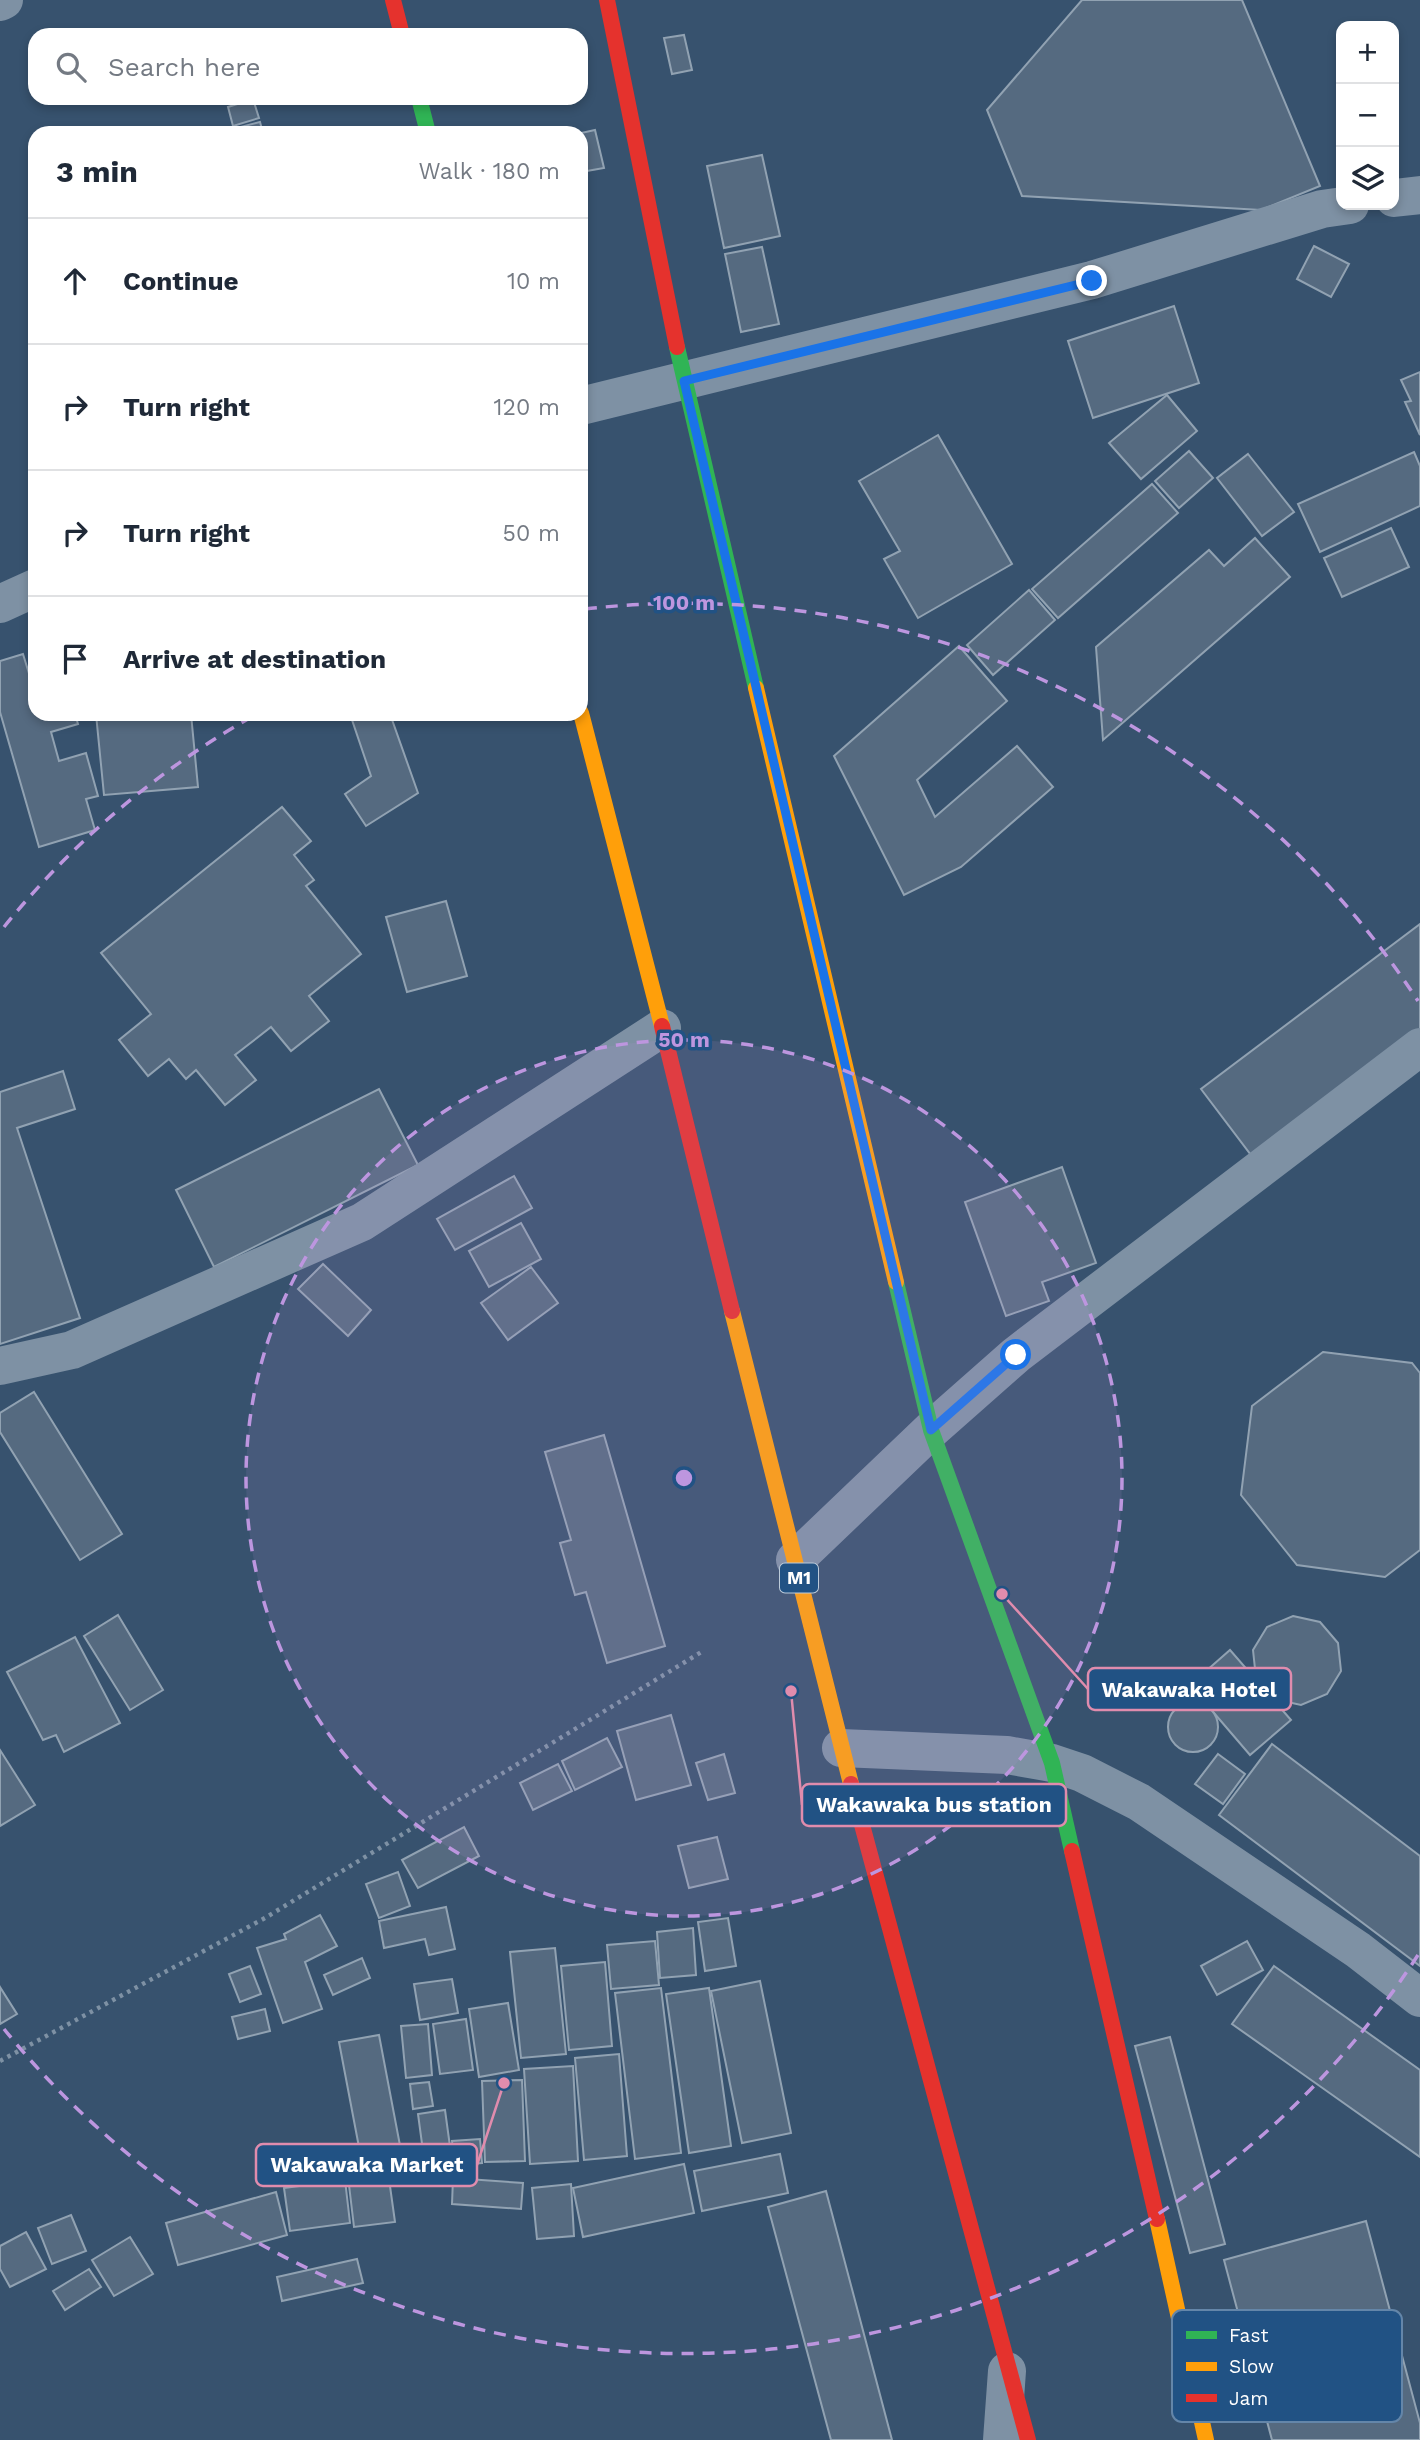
<!DOCTYPE html>
<meta charset="utf-8">
<style>
:root{--surface:#fff;--page:#f2f2f3;--text:#1f2937;--muted:#747a83;--line:#e0e1e3}
body{margin:0;font-family:"Work Sans",sans-serif;background:var(--page);color:var(--text)}
.controls{position:absolute;right:21px;top:21px;display:grid;overflow:hidden;border-radius:14px;box-shadow:0 4px 10px #0003}
.controls button{width:63px;height:63px;display:grid;place-items:center;padding:0;border:0;border-bottom:2px solid var(--line);background:var(--surface);color:var(--text);font:35px sans-serif}
.stop{position:absolute;width:21px;height:21px;margin:-16px;border:5px solid #1a73e8;border-radius:50%;background:#fff}
.stop.end{background:#1a73e8;border-color:#fff;box-shadow:0 2px 7px #0008}
.list{margin:0;padding:0;list-style:none}
h2{display:flex;justify-content:space-between;align-items:center;height:91px;margin:0;padding:0 28px;font-size:30px}
h2 small{font-size:23px;font-weight:400;color:var(--muted)}
.list li{display:grid;grid-template-columns:46px 1fr auto;gap:21px;align-items:center;box-sizing:border-box;height:126px;padding:0 28px;border-top:2px solid var(--line)}
.list b{display:block;font-size:26px;white-space:nowrap}
.list em{font-size:23px;font-style:normal;color:var(--muted)}
.icon{flex:none;width:38px;height:38px;fill:none;stroke:currentColor;stroke-width:2;stroke-linecap:round;stroke-linejoin:round}
.map{position:relative;flex:none;width:1420px;height:2440px;overflow:hidden}
.search{position:absolute;background:var(--surface);box-shadow:0 4px 10px #0003;left:28px;top:28px;width:560px;height:77px;display:flex;align-items:center;gap:18px;box-sizing:border-box;padding:0 24px;border-radius:21px;color:var(--muted);font-size:26px}
.panel{position:absolute;background:var(--surface);box-shadow:0 4px 10px #0003;left:28px;top:126px;width:560px;height:595px;border-radius:21px}
.map>svg:first-child{display:block}
.building{fill:#556a80;stroke:#91a2b2;stroke-width:2}
.lines{fill:none;stroke-linecap:round;stroke-linejoin:round}
.path{stroke:#7e91a4;stroke-width:4.5;stroke-dasharray:3.5 5;stroke-linecap:butt}
.street{stroke:#7e91a4;stroke-width:38}
.fast{stroke:#30b455;stroke-width:16}
.slow{stroke:#ff9f0a;stroke-width:16}
.jam{stroke:#e5322d;stroke-width:16}
.route{stroke:#1a73e8;stroke-width:9}
.ring{fill:none;stroke:#bd96df;stroke-width:3.5;stroke-dasharray:12 9}
.labels{text-anchor:middle;stroke-width:7;stroke-linejoin:round;paint-order:stroke}
.shield{fill:#215284;stroke:#bccbda;stroke-width:2}
.shield-label{font-size:18px;font-weight:bold;fill:#fff}
.key{fill:#215284;stroke:#6486a9;stroke-width:2}
.key-label{font-size:19px;fill:#fff}
.centre{fill:#bd96df;stroke:#215284;stroke-width:3.5}
.ring-label{font-size:21px;text-anchor:middle;font-weight:bold;fill:#bd96df;stroke:#215284;stroke-width:7;stroke-linejoin:round;paint-order:stroke}
.leader{fill:none;stroke:#e08cad;stroke-width:2.5}
.callout-dot{fill:#e08cad;stroke:#215284;stroke-width:2.5}
.callout{fill:#215284;stroke:#e08cad;stroke-width:2.5}
.callout-label{font-size:21px;text-anchor:middle;font-weight:bold;fill:#fff}
</style>
<div class="map">
<svg width="1420" height="2440" viewBox="0 0 1420 2440">
<rect width="100%" height="100%" fill="#37526e"/>
<!-- building -->
<g class="building">
<path d="M 1082,0 L 1242,0 L 1320,186 L 1261,210 L 1022,196 L 987,110 Z"/>
<path d="M 684,35 L 692,70 L 672,74 L 664,38 Z"/>
<path d="M 253,99 L 259,118 L 233,126 L 228,107 Z"/>
<path d="M 260,122 L 263,133 L 234,133 L 233,129 Z"/>
<path d="M 595,130 L 604,168 L 581,172 L 581,133 Z"/>
<path d="M 762,155 L 780,236 L 724,248 L 707,166 Z"/>
<path d="M 1314,246 L 1349,264 L 1331,297 L 1297,279 Z"/>
<path d="M 762,247 L 779,324 L 741,332 L 725,254 Z"/>
<path d="M 1174,306 L 1199,383 L 1093,418 L 1068,341 Z"/>
<path d="M 1420,372 L 1420,435 L 1405,402 L 1411,401 L 1401,380 Z"/>
<path d="M 1167,395 L 1197,431 L 1141,479 L 1109,443 Z"/>
<path d="M 938,435 L 1012,564 L 918,618 L 884,559 L 900,551 L 859,481 Z"/>
<path d="M 1189,451 L 1213,478 L 1179,508 L 1155,481 Z"/>
<path d="M 1414,452 L 1420,466 L 1420,506 L 1320,552 L 1298,504 Z"/>
<path d="M 1248,454 L 1294,512 L 1262,536 L 1217,478 Z"/>
<path d="M 1152,484 L 1178,513 L 1058,618 L 1032,589 Z"/>
<path d="M 1391,528 L 1409,567 L 1342,597 L 1324,558 Z"/>
<path d="M 1255,538 L 1290,577 L 1103,740 L 1096,647 L 1209,550 L 1224,566 Z"/>
<path d="M 1029,590 L 1055,620 L 993,675 L 967,645 Z"/>
<path d="M 959,646 L 1007,701 L 917,780 L 935,817 L 1017,746 L 1053,787 L 961,867 L 904,895 L 834,756 Z"/>
<path d="M 23,654 L 35,693 L 35,714 L 75,714 L 78,724 L 51,732 L 59,761 L 86,753 L 98,796 L 86,799 L 95,830 L 39,847 L 0,712 L 0,661 Z"/>
<path d="M 96,714 L 191,714 L 198,787 L 104,795 Z"/>
<path d="M 350,714 L 390,714 L 418,793 L 366,826 L 345,794 L 371,776 Z"/>
<path d="M 282,807 L 311,841 L 294,855 L 314,880 L 306,886 L 361,954 L 309,996 L 329,1021 L 291,1051 L 271,1027 L 235,1055 L 256,1080 L 225,1105 L 196,1070 L 186,1079 L 169,1059 L 148,1076 L 119,1040 L 151,1014 L 101,953 Z"/>
<path d="M 446,901 L 467,976 L 407,992 L 386,917 Z"/>
<path d="M 1420,924 L 1420,1029 L 1251,1155 L 1201,1089 Z"/>
<path d="M 63,1071 L 75,1109 L 17,1128 L 80,1318 L 0,1344 L 0,1092 Z"/>
<path d="M 379,1089 L 418,1165 L 214,1267 L 176,1190 Z"/>
<path d="M 1062,1167 L 1096,1263 L 1042,1282 L 1049,1301 L 1006,1316 L 965,1202 Z"/>
<path d="M 514,1176 L 532,1208 L 455,1250 L 437,1219 Z"/>
<path d="M 521,1223 L 541,1259 L 489,1287 L 469,1251 Z"/>
<path d="M 323,1264 L 371,1310 L 348,1336 L 298,1289 Z"/>
<path d="M 531,1267 L 558,1303 L 508,1340 L 481,1303 Z"/>
<path d="M 1323,1352 L 1412,1363 L 1420,1373 L 1420,1550 L 1385,1577 L 1297,1565 L 1241,1495 L 1252,1406 Z"/>
<path d="M 34,1392 L 122,1534 L 80,1560 L 0,1432 L 0,1413 Z"/>
<path d="M 604,1435 L 665,1646 L 607,1663 L 586,1592 L 575,1595 L 560,1543 L 571,1540 L 545,1452 Z"/>
<path d="M 118,1615 L 163,1690 L 130,1710 L 84,1636 Z"/>
<path d="M 1293,1616 L 1320,1622 L 1338,1643 L 1341,1671 L 1327,1694 L 1301,1705 L 1274,1699 L 1256,1678 L 1253,1650 L 1267,1627 Z"/>
<path d="M 75,1637 L 120,1723 L 64,1752 L 56,1735 L 43,1740 L 7,1672 Z"/>
<path d="M 1230,1650 L 1291,1720 L 1250,1755 L 1190,1685 Z"/>
<circle cx="1193" cy="1727" r="25"/>
<path d="M 671,1715 L 691,1785 L 636,1800 L 617,1731 Z"/>
<path d="M 607,1738 L 622,1767 L 575,1790 L 562,1761 Z"/>
<path d="M 1272,1744 L 1420,1856 L 1420,1966 L 1219,1815 Z"/>
<path d="M 0,1750 L 35,1805 L 0,1826 Z"/>
<path d="M 724,1754 L 735,1793 L 708,1800 L 696,1763 Z"/>
<path d="M 1218,1754 L 1245,1774 L 1223,1804 L 1195,1784 Z"/>
<path d="M 558,1764 L 572,1791 L 533,1810 L 520,1783 Z"/>
<path d="M 464,1827 L 479,1856 L 418,1888 L 402,1860 Z"/>
<path d="M 717,1837 L 728,1879 L 689,1888 L 678,1846 Z"/>
<path d="M 398,1872 L 410,1906 L 379,1918 L 366,1884 Z"/>
<path d="M 446,1907 L 455,1949 L 429,1955 L 425,1939 L 384,1948 L 379,1921 Z"/>
<path d="M 320,1915 L 337,1946 L 305,1962 L 322,2009 L 283,2023 L 257,1948 L 286,1939 L 284,1934 Z"/>
<path d="M 728,1918 L 736,1966 L 705,1971 L 698,1922 Z"/>
<path d="M 693,1928 L 696,1975 L 660,1978 L 657,1932 Z"/>
<path d="M 655,1941 L 659,1985 L 611,1989 L 607,1945 Z"/>
<path d="M 1247,1941 L 1263,1970 L 1217,1995 L 1201,1966 Z"/>
<path d="M 555,1948 L 566,2054 L 521,2058 L 510,1952 Z"/>
<path d="M 362,1958 L 370,1978 L 333,1995 L 324,1975 Z"/>
<path d="M 605,1962 L 612,2046 L 569,2050 L 561,1966 Z"/>
<path d="M 250,1966 L 261,1994 L 240,2002 L 229,1974 Z"/>
<path d="M 1274,1966 L 1420,2070 L 1420,2157 L 1232,2024 Z"/>
<path d="M 452,1979 L 458,2013 L 420,2020 L 414,1984 Z"/>
<path d="M 760,1981 L 791,2133 L 742,2143 L 711,1991 Z"/>
<path d="M 0,1987 L 17,2014 L 0,2024 Z"/>
<path d="M 661,1988 L 681,2153 L 635,2159 L 615,1993 Z"/>
<path d="M 709,1988 L 731,2146 L 689,2153 L 666,1994 Z"/>
<path d="M 508,2003 L 519,2070 L 479,2077 L 469,2009 Z"/>
<path d="M 265,2009 L 270,2031 L 238,2039 L 232,2017 Z"/>
<path d="M 466,2019 L 473,2070 L 440,2074 L 433,2024 Z"/>
<path d="M 428,2024 L 432,2075 L 406,2078 L 401,2026 Z"/>
<path d="M 379,2035 L 402,2156 L 362,2163 L 339,2042 Z"/>
<path d="M 1170,2037 L 1225,2244 L 1190,2253 L 1135,2046 Z"/>
<path d="M 619,2054 L 627,2156 L 584,2160 L 575,2058 Z"/>
<path d="M 573,2066 L 578,2161 L 530,2164 L 524,2069 Z"/>
<path d="M 522,2080 L 525,2161 L 485,2162 L 482,2081 Z"/>
<path d="M 429,2082 L 433,2106 L 413,2109 L 410,2084 Z"/>
<path d="M 445,2110 L 452,2161 L 425,2166 L 418,2114 Z"/>
<path d="M 480,2139 L 482,2163 L 455,2165 L 452,2141 Z"/>
<path d="M 780,2154 L 788,2193 L 702,2211 L 694,2171 Z"/>
<path d="M 684,2164 L 694,2213 L 583,2237 L 573,2188 Z"/>
<path d="M 453,2178 L 523,2183 L 521,2209 L 452,2204 Z"/>
<path d="M 389,2179 L 395,2222 L 354,2227 L 349,2185 Z"/>
<path d="M 345,2180 L 350,2223 L 290,2231 L 284,2188 Z"/>
<path d="M 571,2184 L 574,2236 L 537,2239 L 532,2188 Z"/>
<path d="M 826,2191 L 892,2440 L 831,2440 L 768,2207 Z"/>
<path d="M 276,2192 L 287,2235 L 178,2265 L 166,2223 Z"/>
<path d="M 71,2215 L 86,2251 L 52,2264 L 38,2228 Z"/>
<path d="M 1366,2221 L 1420,2423 L 1420,2440 L 1272,2440 L 1224,2260 Z"/>
<path d="M 26,2232 L 46,2269 L 10,2287 L 0,2269 L 0,2246 Z"/>
<path d="M 130,2237 L 153,2274 L 114,2296 L 92,2260 Z"/>
<path d="M 357,2259 L 363,2283 L 282,2301 L 277,2277 Z"/>
<path d="M 89,2269 L 101,2287 L 65,2310 L 53,2291 Z"/>
</g>
<g class="lines">
<!-- path -->
<path class="path" d="M 0,2061 L 265,1918 L 703,1651"/>
<!-- street -->
<g class="street">
<path d="M 0,2 L 4,0"/>
<path d="M 1394,198 L 1420,195"/>
<path d="M 581,406 L 1092,280 L 1322,209 L 1350,205"/>
<path d="M 0,604 L 35,588"/>
<path d="M 0,1366 L 72,1350 L 362,1222 L 662,1028"/>
<path d="M 795,1560 L 931,1430 L 1016,1355 L 1420,1047"/>
<path d="M 841,1748 L 1007,1755 L 1052,1763 L 1082,1773 L 1139,1802 L 1358,1950 L 1420,1998"/>
<path d="M 1002,2440 L 1007,2371"/>
</g>
<!-- fast -->
<g class="fast">
<path d="M 419,98 L 428,133"/>
<path d="M 677,347 L 756,688"/>
<path d="M 896,1282 L 931,1430 L 1052,1763 L 1072,1851"/>
</g>
<!-- slow -->
<g class="slow">
<path d="M 756,688 L 896,1282"/>
<path d="M 581,713 L 662,1026"/>
<path d="M 732,1311 L 851,1784"/>
<path d="M 1157,2219 L 1206,2440"/>
</g>
<!-- jam -->
<g class="jam">
<path d="M 393,0 L 402,35"/>
<path d="M 607,0 L 677,347"/>
<path d="M 662,1026 L 732,1311"/>
<path d="M 851,1784 L 1028,2440"/>
<path d="M 1072,1851 L 1157,2219"/>
</g>
</g>
<g class="lines">
<!-- route -->
<path class="route" d="M 1016,1355 L 931,1430 L 684,381 L 1092,281"/>
</g>
<!-- distance rings -->
<circle cx="684" cy="1478" r="438" fill="#bd96df" fill-opacity=".12"/>
<g class="ring">
<circle cx="684" cy="1478" r="438"/>
<path d="M1418 1955A875 875 0 0 1 4 2029M4 927A875 875 0 0 1 253 716M585 609A875 875 0 0 1 1418 1001"/>
</g>
<g class="labels">
<!-- shield labels -->
<rect class="shield" x="780" y="1563.5" width="38" height="29" rx="5"/>
<g class="shield-label">
<text x="799" y="1584">M1</text>
</g>
</g>
<!-- legend -->
<rect x="1172" y="2310" width="230" height="112" rx="10" class="key"/>
<rect x="1186" y="2331" width="31" height="8" fill="#30b455"/>
<rect x="1186" y="2362" width="31" height="9" fill="#ff9f0a"/>
<rect x="1186" y="2394" width="31" height="8" fill="#e5322d"/>
<g class="key-label">
<text x="1229" y="2342">Fast</text>
<text x="1229" y="2373">Slow</text>
<text x="1229" y="2405">Jam</text>
</g>
<circle cx="684" cy="1478" r="10" class="centre"/>
<g class="ring-label">
<text x="684" y="610">100 m</text>
<text x="684" y="1047">50 m</text>
</g>
<!-- callouts -->
<path class="leader" d="M1002 1594L1088 1689M791 1691L802 1805M504 2083L477 2165"/>
<g class="callout-dot">
<circle cx="1002" cy="1594" r="7"/>
<circle cx="791" cy="1691" r="7"/>
<circle cx="504" cy="2083" r="7"/>
</g>
<g class="callout">
<rect x="1088" y="1668" width="203" height="42" rx="7"/>
<rect x="802" y="1784" width="264" height="42" rx="7"/>
<rect x="256" y="2144" width="221" height="42" rx="7"/>
</g>
<g class="callout-label">
<text x="1189" y="1697">Wakawaka Hotel</text>
<text x="934" y="1812">Wakawaka bus station</text>
<text x="367" y="2172">Wakawaka Market</text>
</g>
</svg>
<div class="controls">
<button>+</button>
<button>−</button>
<button><svg class="icon" aria-label="layers" viewBox="0 0 24 24"><path d="M12 4l9 5-9 5-9-5zM3 14l9 5 9-5"/></svg></button>
</div>
<div class="stop" style="left:1016px;top:1355px"></div>
<div class="stop end" style="left:1092px;top:281px"></div>
<div class="search"><svg class="icon" aria-label="search" viewBox="0 0 24 24"><circle cx="10" cy="10" r="6"/><path d="M15 15l6 6"/></svg>Search here</div>
<section class="panel">
<h2>3 min<small>Walk · 180 m</small></h2>
<ul class="list">
<li><svg class="icon" aria-label="ahead" viewBox="0 0 24 24"><path d="M12 20V5M6 11l6-6 6 6"/></svg><div><b>Continue</b></div><em>10 m</em></li>
<li><svg class="icon" aria-label="right" viewBox="0 0 24 24"><path d="M7 20v-9h11M14 6l5 5-5 5"/></svg><div><b>Turn right</b></div><em>120 m</em></li>
<li><svg class="icon" aria-label="right" viewBox="0 0 24 24"><path d="M7 20v-9h11M14 6l5 5-5 5"/></svg><div><b>Turn right</b></div><em>50 m</em></li>
<li><svg class="icon" aria-label="arrive" viewBox="0 0 24 24"><path d="M6 21V4h12l-3 4 3 4H6"/></svg><div><b>Arrive at destination</b></div></li>
</ul>
</section>
</div>
